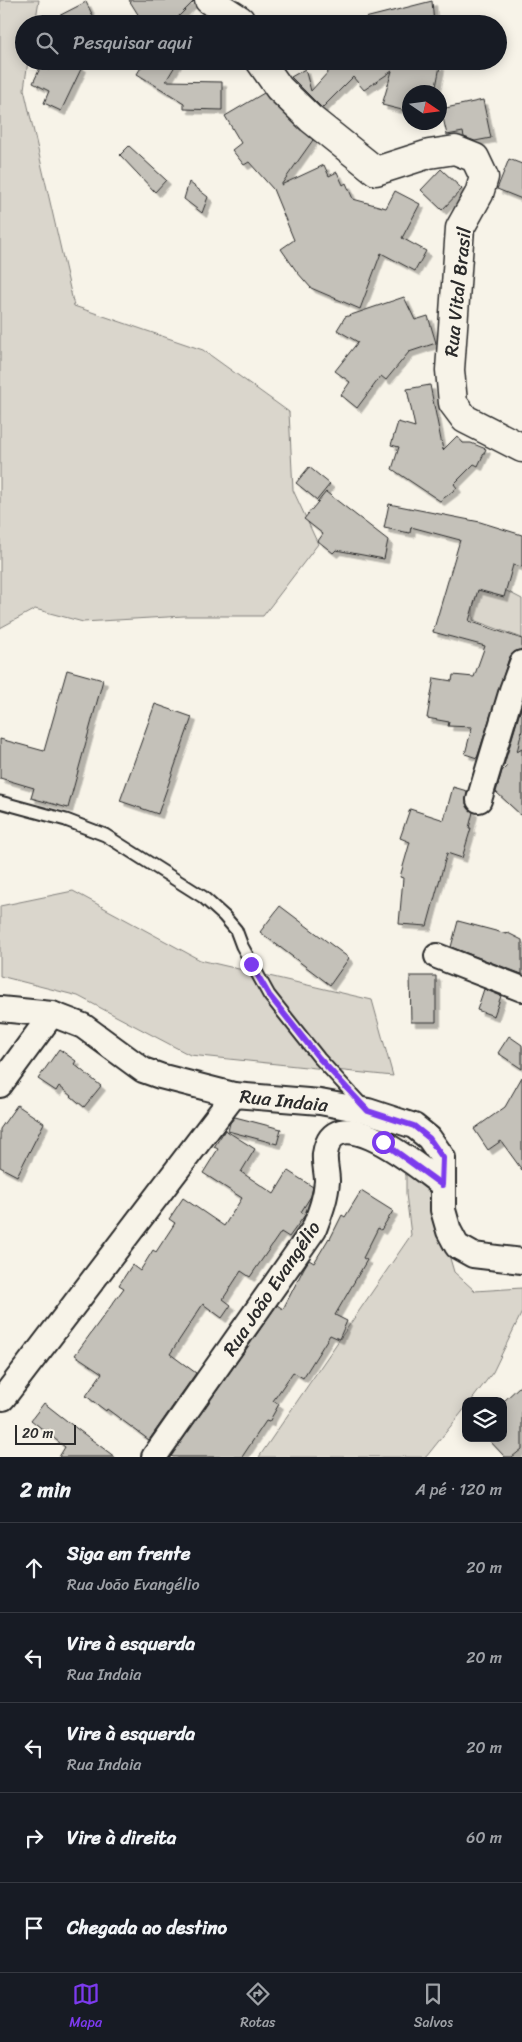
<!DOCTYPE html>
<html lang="pt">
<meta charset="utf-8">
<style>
:root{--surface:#171b24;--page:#20242c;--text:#f1f3f6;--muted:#9ea1a6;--line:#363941;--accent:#7c3aed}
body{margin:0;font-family:Sriracha,sans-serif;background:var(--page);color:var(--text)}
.controls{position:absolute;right:15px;bottom:15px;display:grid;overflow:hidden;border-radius:10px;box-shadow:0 2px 12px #0003}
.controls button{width:45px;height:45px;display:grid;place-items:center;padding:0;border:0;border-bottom:1px solid var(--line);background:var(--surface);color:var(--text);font:25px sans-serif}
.compass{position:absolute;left:402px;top:85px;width:45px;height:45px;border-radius:50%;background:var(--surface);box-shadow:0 2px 12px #0003;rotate:103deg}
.scale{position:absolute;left:15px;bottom:12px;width:61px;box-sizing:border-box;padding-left:5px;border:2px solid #2b2b2b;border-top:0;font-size:14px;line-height:18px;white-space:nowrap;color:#2b2b2b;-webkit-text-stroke:4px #f7f3e8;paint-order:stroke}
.stop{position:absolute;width:15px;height:15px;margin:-11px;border:4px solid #7c3aed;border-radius:50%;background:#fff}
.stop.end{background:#7c3aed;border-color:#fff;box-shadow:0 1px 5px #0008}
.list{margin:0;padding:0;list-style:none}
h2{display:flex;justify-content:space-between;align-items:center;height:65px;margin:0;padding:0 20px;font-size:21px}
h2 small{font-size:16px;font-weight:400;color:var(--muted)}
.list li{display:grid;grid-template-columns:32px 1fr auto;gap:15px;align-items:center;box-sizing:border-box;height:90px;padding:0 20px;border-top:1px solid var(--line)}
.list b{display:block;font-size:19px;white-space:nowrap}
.list p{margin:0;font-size:16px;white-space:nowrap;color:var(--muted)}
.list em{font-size:16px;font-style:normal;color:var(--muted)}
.icon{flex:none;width:28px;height:28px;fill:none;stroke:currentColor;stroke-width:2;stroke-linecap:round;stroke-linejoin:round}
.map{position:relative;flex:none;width:522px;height:1457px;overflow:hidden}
.search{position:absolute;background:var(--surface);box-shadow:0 2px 12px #0003;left:15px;right:15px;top:15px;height:55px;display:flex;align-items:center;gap:12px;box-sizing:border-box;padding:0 18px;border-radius:28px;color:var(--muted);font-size:19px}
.sheet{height:515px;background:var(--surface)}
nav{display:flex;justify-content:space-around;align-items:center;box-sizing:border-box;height:70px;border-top:1px solid var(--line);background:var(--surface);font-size:14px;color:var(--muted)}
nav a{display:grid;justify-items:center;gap:2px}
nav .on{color:var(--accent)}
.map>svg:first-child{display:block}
.green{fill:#dad6cc;stroke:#82807c}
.building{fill:#c4c1b9;stroke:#2b2b2b;filter:url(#shadow)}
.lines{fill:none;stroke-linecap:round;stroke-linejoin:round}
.service-casing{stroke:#2b2b2b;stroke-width:15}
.minor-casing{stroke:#2b2b2b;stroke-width:28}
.tertiary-casing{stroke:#2b2b2b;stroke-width:31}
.service{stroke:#f7f3e8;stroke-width:11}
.minor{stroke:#f7f3e8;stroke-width:24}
.tertiary{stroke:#f7f3e8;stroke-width:28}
.route{stroke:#7c3aed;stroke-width:6}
.labels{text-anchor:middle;stroke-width:4;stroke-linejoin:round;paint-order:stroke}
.street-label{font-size:19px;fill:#2b2b2b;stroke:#f7f3e8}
</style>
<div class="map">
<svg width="522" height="1457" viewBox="0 0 522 1457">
<defs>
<filter id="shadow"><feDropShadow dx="4.5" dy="4.5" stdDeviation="0" flood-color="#0004"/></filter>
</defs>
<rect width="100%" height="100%" fill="#f7f3e8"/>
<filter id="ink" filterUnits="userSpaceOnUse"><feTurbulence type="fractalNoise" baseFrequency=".02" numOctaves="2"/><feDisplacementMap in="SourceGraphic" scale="10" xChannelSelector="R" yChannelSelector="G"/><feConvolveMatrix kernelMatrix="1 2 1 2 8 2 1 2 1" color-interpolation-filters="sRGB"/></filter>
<g filter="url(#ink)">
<!-- green -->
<g class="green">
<path d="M 0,0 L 39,0 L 35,24 L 24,24 L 24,61 L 28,61 L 24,89 L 74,306 L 203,350 L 289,412 L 293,490 L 318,544 L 263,616 L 184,616 L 83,622 L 35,609 L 0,628 Z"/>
<path d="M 501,588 L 522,599 L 522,638 L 473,620 L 473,591 Z"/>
<path d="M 73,891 L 200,960 L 372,1000 L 393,1076 L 190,1055 L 78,996 L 0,976 L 0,906 Z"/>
<path d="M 406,1171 L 422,1181 L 432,1197 L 454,1272 L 475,1291 L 522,1288 L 522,1312 L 493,1372 L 471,1401 L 466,1401 L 466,1407 L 426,1457 L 259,1457 L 411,1235 L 406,1194 Z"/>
</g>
<!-- building -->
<g class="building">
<path d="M 129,0 L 194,0 L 194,1 L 171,24 L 144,24 Z"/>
<path d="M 432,1 L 434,24 L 366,24 L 365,18 Z"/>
<path d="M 86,2 L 97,24 L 43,24 Z"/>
<path d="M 53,61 L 71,61 L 82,67 L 61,111 L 44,103 L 49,91 L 33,83 L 41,66 L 49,70 Z"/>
<path d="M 145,61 L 178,61 L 166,81 L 222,82 L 222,110 L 184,109 L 184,103 L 137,74 Z"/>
<path d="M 338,61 L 416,61 L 440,66 L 435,92 L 410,92 L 410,112 L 382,105 L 392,71 L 364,90 L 353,77 L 322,108 L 291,77 L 305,69 L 311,91 Z"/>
<path d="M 264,93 L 313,140 L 281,185 L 324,165 L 329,176 L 337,172 L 343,185 L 346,183 L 353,199 L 386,208 L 395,191 L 420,204 L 402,238 L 426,251 L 415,271 L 381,253 L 360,309 L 311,288 L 297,272 L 281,249 L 294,240 L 273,189 L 249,162 L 244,165 L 232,150 L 241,143 L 225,116 Z"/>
<path d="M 483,100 L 491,138 L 475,141 L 464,137 L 463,132 L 447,135 L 441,109 Z"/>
<path d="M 129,146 L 166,180 L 155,192 L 120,155 Z"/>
<path d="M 509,159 L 522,164 L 522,199 L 497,189 Z"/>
<path d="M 441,169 L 462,189 L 442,210 L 421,190 Z"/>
<path d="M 189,182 L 208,197 L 202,213 L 184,199 Z"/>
<path d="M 404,297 L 415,320 L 428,316 L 436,343 L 409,352 L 386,380 L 381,376 L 357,408 L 341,395 L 350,382 L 335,371 L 358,342 L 337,330 L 345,317 Z"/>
<path d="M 430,385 L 443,450 L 457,436 L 463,443 L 471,443 L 486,449 L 478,466 L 474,464 L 454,484 L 457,488 L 440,501 L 392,469 L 399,447 L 391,445 L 398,422 L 415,427 L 407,389 Z"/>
<path d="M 309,467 L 330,484 L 317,500 L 296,483 Z"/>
<path d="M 326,492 L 388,540 L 384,559 L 336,550 L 333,553 L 318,541 L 323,534 L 304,519 Z"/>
<path d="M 389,504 L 480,522 L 522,535 L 522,567 L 513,565 L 504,597 L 478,590 L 469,621 L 522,639 L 522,650 L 514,652 L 509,658 L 477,758 L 465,754 L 472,727 L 448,726 L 449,722 L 427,718 L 434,678 L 452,681 L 453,675 L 474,677 L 485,646 L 433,632 L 460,540 L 411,527 L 410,533 L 384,528 Z"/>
<path d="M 67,670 L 103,680 L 68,808 L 31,798 L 34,788 L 0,778 L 0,739 L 44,751 Z"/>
<path d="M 155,704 L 192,717 L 158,814 L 120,801 Z"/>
<path d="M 522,705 L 522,730 L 517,752 L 522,749 L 522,816 L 496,792 L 502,771 L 507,766 L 504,765 Z"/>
<path d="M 453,787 L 467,791 L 466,804 L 473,812 L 469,828 L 471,828 L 462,858 L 447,853 L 427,926 L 399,924 L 403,878 L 400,877 L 410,842 L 400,838 L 410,809 L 444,820 Z"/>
<path d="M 280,906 L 349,958 L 330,985 L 260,932 Z"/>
<path d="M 458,921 L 507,934 L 508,933 L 522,940 L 522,974 L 451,947 Z"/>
<path d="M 410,976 L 436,976 L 436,1022 L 411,1022 Z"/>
<path d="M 484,989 L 501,996 L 494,1016 L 477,1010 Z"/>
<path d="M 509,1036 L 522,1045 L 522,1069 L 498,1053 Z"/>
<path d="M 59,1049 L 76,1061 L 74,1064 L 101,1086 L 84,1107 L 59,1086 L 56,1091 L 38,1079 Z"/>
<path d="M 522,1077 L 522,1170 L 501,1141 L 488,1150 L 474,1129 L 505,1107 Z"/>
<path d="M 17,1105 L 44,1123 L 17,1176 L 0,1167 L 0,1129 Z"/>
<path d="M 235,1117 L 281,1129 L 277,1144 L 228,1131 L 230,1123 Z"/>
<path d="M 225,1130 L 255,1149 L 241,1172 L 274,1194 L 288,1171 L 313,1187 L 311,1196 L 301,1212 L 305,1215 L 289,1237 L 281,1232 L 250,1277 L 241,1271 L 223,1299 L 231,1305 L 222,1318 L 203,1304 L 170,1354 L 196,1373 L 149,1440 L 107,1409 L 106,1411 L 86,1396 L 102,1373 L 75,1355 L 124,1288 L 119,1285 L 132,1265 L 140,1271 L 153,1250 L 156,1252 L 175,1223 L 169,1219 L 183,1198 L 224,1226 L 242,1198 L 203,1173 L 218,1149 L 214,1147 Z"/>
<path d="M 361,1191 L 393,1211 L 381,1230 L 378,1228 L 363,1258 L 367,1260 L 335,1315 L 347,1321 L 339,1339 L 330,1335 L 303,1378 L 293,1372 L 273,1401 L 279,1404 L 269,1422 L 266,1421 L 242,1457 L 173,1457 L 171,1456 L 277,1305 L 283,1309 L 304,1268 L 309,1260 L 314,1263 L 329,1238 L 330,1239 L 342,1215 L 345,1217 Z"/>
<path d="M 522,1384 L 522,1449 L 512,1457 L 505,1457 L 487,1438 L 503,1438 L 503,1402 Z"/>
<path d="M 44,1403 L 76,1428 L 115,1457 L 59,1457 L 65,1447 L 31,1420 Z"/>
</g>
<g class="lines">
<!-- service casing -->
<g class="service-casing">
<path id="service" d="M 0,802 L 66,820 L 105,835 L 203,897 L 224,916 L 236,930 L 242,946 L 269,995 L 319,1058 L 365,1108"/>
</g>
<!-- minor casing -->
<g class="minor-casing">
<g id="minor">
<path d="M 479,800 L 512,690 L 522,663"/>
<path d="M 437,956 L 522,989"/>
<path d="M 0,1009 L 52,1014 L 83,1026 L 143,1070 L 160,1076 L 234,1095 L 320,1102 L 368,1111 L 414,1126 L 429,1138 L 443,1158 L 443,1210 L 449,1231 L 457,1246 L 473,1255 L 522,1261"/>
<path d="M 0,1085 L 52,1014"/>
<path d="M 3,1398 L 234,1095"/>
<path d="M 154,1457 L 314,1229 C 320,1213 326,1198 327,1181 C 327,1172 324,1163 325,1154 C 334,1094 422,1170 443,1185"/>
</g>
</g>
<!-- tertiary casing -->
<g class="tertiary-casing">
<g id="tertiary">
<path d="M 209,0 L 240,20 L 242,24"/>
<path d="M 260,61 L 279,88 L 311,119 L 376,171 L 429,154 L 455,150 L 475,158 L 484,177 L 479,194 L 460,228 L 450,370 L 453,403 L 465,419 L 522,448"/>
</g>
</g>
<!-- service -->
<use href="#service" class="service"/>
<!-- minor -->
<use href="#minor" class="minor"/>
<!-- tertiary -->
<use href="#tertiary" class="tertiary"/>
</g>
</g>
<g class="lines" filter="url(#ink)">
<!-- route -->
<path class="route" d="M 251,964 L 269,995 L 319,1058 L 368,1111 L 414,1126 L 429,1138 L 443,1158 L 442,1185 L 383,1142"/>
</g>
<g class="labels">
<!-- street labels -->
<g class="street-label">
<text transform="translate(457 292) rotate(-84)" y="7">Rua Vital Brasil</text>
<text transform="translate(284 1100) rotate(6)" y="7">Rua Indaia</text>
<text transform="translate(271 1288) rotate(-56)" y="7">Rua João Evangélio</text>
</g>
</g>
</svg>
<div class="controls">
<button><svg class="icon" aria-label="layers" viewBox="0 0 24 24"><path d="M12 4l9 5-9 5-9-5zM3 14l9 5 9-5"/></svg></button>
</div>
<svg class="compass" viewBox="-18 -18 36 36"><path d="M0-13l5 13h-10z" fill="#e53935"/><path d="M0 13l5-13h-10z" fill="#9ea1a6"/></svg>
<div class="scale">20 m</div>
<div class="stop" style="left:383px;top:1142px"></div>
<div class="stop end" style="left:251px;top:964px"></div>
<div class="search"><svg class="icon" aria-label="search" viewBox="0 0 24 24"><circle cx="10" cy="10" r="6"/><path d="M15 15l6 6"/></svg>Pesquisar aqui</div>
</div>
<section class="sheet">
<h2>2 min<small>A pé · 120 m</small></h2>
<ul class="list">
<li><svg class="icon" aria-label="ahead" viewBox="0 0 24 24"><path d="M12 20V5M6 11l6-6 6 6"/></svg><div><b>Siga em frente</b><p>Rua João Evangélio</p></div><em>20 m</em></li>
<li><svg class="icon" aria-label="left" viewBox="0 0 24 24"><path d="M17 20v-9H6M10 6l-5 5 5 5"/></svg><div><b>Vire à esquerda</b><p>Rua Indaia</p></div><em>20 m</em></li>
<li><svg class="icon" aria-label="left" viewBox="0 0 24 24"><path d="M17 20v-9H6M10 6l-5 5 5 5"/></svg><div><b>Vire à esquerda</b><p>Rua Indaia</p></div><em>20 m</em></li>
<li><svg class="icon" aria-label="right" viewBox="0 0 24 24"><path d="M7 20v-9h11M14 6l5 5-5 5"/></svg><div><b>Vire à direita</b></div><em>60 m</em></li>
<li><svg class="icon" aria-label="arrive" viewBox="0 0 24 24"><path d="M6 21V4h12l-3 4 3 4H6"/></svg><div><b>Chegada ao destino</b></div></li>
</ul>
</section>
<nav>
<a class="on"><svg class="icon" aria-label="map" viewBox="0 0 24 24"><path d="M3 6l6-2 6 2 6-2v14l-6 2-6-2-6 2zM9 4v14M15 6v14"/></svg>Mapa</a>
<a><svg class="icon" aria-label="directions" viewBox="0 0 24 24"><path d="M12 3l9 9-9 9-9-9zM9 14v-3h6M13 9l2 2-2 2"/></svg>Rotas</a>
<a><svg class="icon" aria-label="saved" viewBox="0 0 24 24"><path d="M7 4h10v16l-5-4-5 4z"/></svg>Salvos</a>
</nav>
